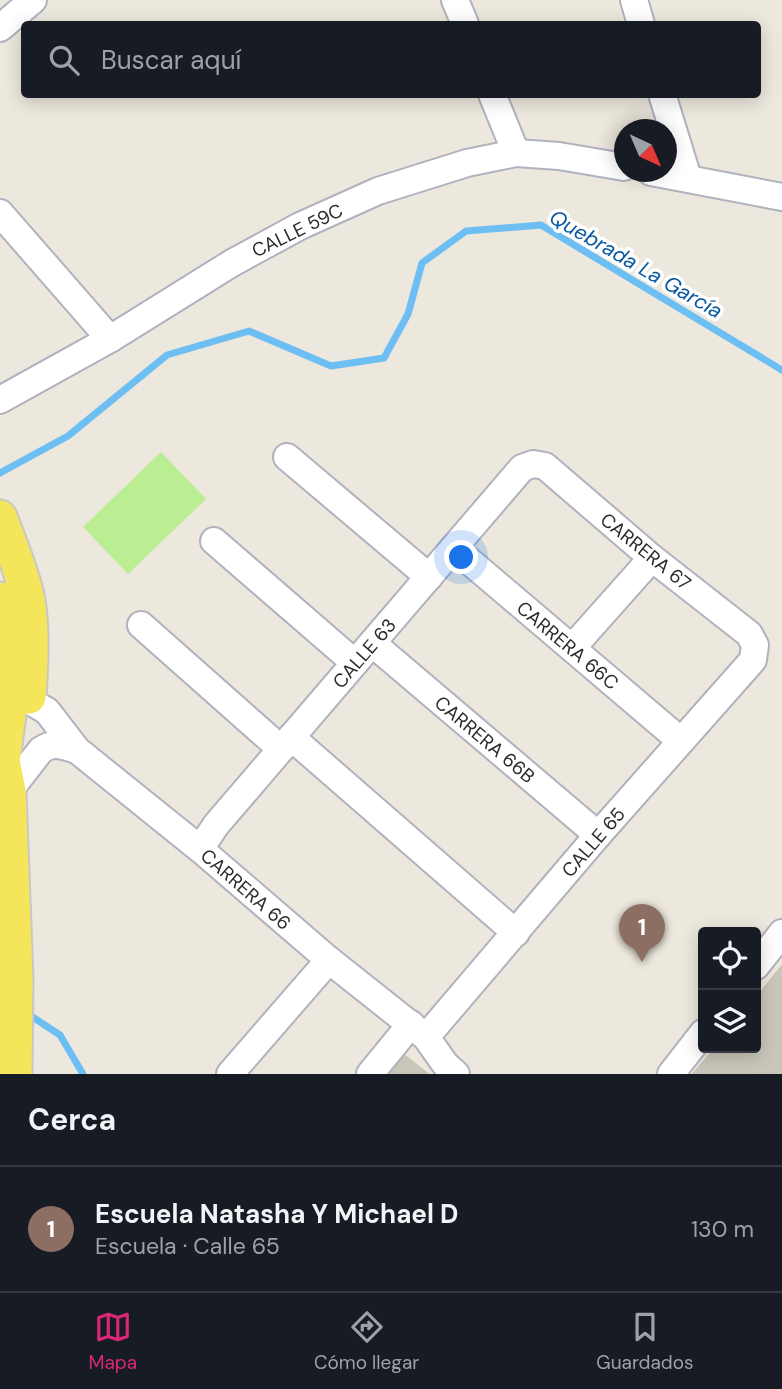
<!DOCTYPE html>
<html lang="es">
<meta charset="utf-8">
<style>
:root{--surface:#171b24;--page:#242831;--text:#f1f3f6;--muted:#9ea1a6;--line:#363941;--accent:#db2777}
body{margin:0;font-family:"DM Sans",sans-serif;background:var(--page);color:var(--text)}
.controls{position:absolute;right:21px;bottom:21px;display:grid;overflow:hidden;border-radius:7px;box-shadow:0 4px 18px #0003}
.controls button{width:63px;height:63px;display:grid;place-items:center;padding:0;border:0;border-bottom:2px solid var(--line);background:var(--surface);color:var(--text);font:35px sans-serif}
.compass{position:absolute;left:614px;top:119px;width:63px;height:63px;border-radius:50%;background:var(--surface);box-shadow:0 4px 18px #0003;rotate:136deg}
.you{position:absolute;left:462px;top:558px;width:24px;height:24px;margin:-18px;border:5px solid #fff;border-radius:50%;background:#1a73e8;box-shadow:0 0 0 10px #1a73e833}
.badge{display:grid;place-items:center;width:46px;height:46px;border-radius:50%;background:var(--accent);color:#fff;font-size:23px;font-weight:700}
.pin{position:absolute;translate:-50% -58px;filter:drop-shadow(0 2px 4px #0008)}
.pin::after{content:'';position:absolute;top:37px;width:24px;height:21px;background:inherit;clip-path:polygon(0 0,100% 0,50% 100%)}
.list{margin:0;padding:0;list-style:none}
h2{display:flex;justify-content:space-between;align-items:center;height:91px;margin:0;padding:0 28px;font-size:30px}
h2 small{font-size:23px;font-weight:400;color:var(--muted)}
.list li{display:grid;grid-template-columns:46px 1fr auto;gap:21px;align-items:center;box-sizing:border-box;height:126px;padding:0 28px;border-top:2px solid var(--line)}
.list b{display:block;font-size:26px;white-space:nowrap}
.list p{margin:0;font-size:23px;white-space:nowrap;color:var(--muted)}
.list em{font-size:23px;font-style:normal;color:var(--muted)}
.icon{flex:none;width:38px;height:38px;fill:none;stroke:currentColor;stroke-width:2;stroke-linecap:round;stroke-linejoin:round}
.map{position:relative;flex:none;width:782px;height:1074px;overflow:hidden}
.search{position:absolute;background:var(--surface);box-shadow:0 4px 18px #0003;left:21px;right:21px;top:21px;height:77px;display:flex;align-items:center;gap:18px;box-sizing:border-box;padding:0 24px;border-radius:7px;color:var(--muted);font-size:26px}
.sheet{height:217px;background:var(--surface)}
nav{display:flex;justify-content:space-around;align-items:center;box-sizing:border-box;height:98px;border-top:2px solid var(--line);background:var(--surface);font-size:19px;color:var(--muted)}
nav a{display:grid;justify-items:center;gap:4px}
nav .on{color:var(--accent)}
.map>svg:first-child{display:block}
.pitch{fill:#bbed93}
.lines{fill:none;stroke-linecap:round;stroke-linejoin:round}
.stream{stroke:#6dbef2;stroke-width:7}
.building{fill:#c9c6bb;stroke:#c9c5b6;stroke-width:2}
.minor-casing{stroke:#b1b1bf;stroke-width:30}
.major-casing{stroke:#c8c8c8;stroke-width:37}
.minor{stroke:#fff;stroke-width:26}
.major{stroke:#f5e55b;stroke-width:33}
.labels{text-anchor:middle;stroke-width:7;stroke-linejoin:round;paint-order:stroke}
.street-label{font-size:19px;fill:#2b2b2b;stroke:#fff}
.water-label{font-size:21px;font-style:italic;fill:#0959a1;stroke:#fff}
</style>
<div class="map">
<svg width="782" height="1074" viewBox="0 0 782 1074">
<rect width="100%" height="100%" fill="#ede8dd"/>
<!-- pitch -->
<path class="pitch" d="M 161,452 L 206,499 L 128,574 L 83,527 Z"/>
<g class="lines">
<!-- stream -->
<g class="stream">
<path d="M 0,473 L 68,436 L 167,355 L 249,331 L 331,366 L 384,358 L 408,314 L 422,263 L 466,231 L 541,225 L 782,370"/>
<path d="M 25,1012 L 60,1035 L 83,1074"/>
</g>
</g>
<!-- building -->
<g class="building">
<path d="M 782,966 L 782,1074 L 693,1074 L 715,1048 L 756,1048 L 756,998 Z"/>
<path d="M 405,1056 L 428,1074 L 390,1074 Z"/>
</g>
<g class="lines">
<!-- minor casing -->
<g class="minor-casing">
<g id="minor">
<path d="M 455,0 L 465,24"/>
<path d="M 634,0 L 641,24"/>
<path d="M 0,28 L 33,0"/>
<path d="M 492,94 L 516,153"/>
<path d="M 662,94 L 688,178"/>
<path d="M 651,172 L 782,197"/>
<path d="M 0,213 L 110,339"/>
<path d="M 0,400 L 110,339 L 232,263 L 300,226 L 378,191 L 467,163 L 516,153 L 559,156 L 624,167"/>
<path d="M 287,457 L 429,577"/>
<path d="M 214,541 L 355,663"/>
<path d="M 454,548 L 681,741"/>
<path d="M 141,625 L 281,749"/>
<path d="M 372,643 L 598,835"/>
<path d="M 572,648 L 652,558"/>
<path d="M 35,704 L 47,711 L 77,750 L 200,849 L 329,960 L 426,1037 L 445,1064 L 456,1074"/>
<path d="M 291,737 L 516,933"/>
<path d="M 9,791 L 41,750 C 54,741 63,746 77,750"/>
<path d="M 200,849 L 216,825 L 522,468 L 533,464 L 545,466 L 652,558 L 749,634 L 755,645 L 753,660 L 598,835 L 426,1037"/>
<path d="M 756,966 L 782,933"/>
<path d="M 230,1074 L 329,960"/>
<path d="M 370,1074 L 411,1024"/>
<path d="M 671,1074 L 703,1033"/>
</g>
</g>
<!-- major casing -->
<g class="major-casing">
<g id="major">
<path d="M 0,517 C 10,544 22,571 28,600 C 33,631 31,666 29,697"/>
<path d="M 0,599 L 9,702"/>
<path d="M 9,714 L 3,761 L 9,791 L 16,978 L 15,1074"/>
</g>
</g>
<!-- minor -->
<use href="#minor" class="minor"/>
<!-- major -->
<use href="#major" class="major"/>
</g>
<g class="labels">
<!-- street labels -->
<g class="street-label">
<text transform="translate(297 230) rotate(-26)" y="7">CALLE 59C</text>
<text transform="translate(646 551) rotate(39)" y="7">CARRERA 67</text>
<text transform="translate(568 645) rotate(40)" y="7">CARRERA 66C</text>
<text transform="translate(364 653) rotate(-49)" y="7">CALLE 63</text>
<text transform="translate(485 739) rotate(40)" y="7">CARRERA 66B</text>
<text transform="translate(593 842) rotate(-49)" y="7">CALLE 65</text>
<text transform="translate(246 889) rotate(41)" y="7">CARRERA 66</text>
</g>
<!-- water labels -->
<g class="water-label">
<text transform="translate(636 264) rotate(30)" y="7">Quebrada La García</text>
</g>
</g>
</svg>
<div class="controls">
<button><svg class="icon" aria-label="locate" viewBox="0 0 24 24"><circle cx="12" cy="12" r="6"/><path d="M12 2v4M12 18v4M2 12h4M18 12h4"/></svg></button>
<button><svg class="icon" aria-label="layers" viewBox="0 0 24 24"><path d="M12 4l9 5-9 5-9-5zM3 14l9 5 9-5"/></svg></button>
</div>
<svg class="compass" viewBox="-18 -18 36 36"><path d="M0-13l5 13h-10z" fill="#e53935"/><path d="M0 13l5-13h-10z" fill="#9ea1a6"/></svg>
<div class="you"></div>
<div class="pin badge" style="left:642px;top:962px;background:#8d6e63">1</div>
<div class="search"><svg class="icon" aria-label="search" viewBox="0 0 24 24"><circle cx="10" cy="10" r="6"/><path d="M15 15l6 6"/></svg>Buscar aquí</div>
</div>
<section class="sheet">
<h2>Cerca<small></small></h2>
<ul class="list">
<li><span class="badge" style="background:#8d6e63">1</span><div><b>Escuela Natasha Y Michael D</b><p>Escuela · Calle 65</p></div><em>130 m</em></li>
</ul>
</section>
<nav>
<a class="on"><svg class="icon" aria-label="map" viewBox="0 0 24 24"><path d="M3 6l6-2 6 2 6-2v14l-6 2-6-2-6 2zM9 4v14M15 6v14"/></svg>Mapa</a>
<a><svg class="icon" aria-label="directions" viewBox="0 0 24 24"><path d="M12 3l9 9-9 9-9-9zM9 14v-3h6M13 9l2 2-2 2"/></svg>Cómo llegar</a>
<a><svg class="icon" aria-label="saved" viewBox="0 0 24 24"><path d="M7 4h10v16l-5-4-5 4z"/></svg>Guardados</a>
</nav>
